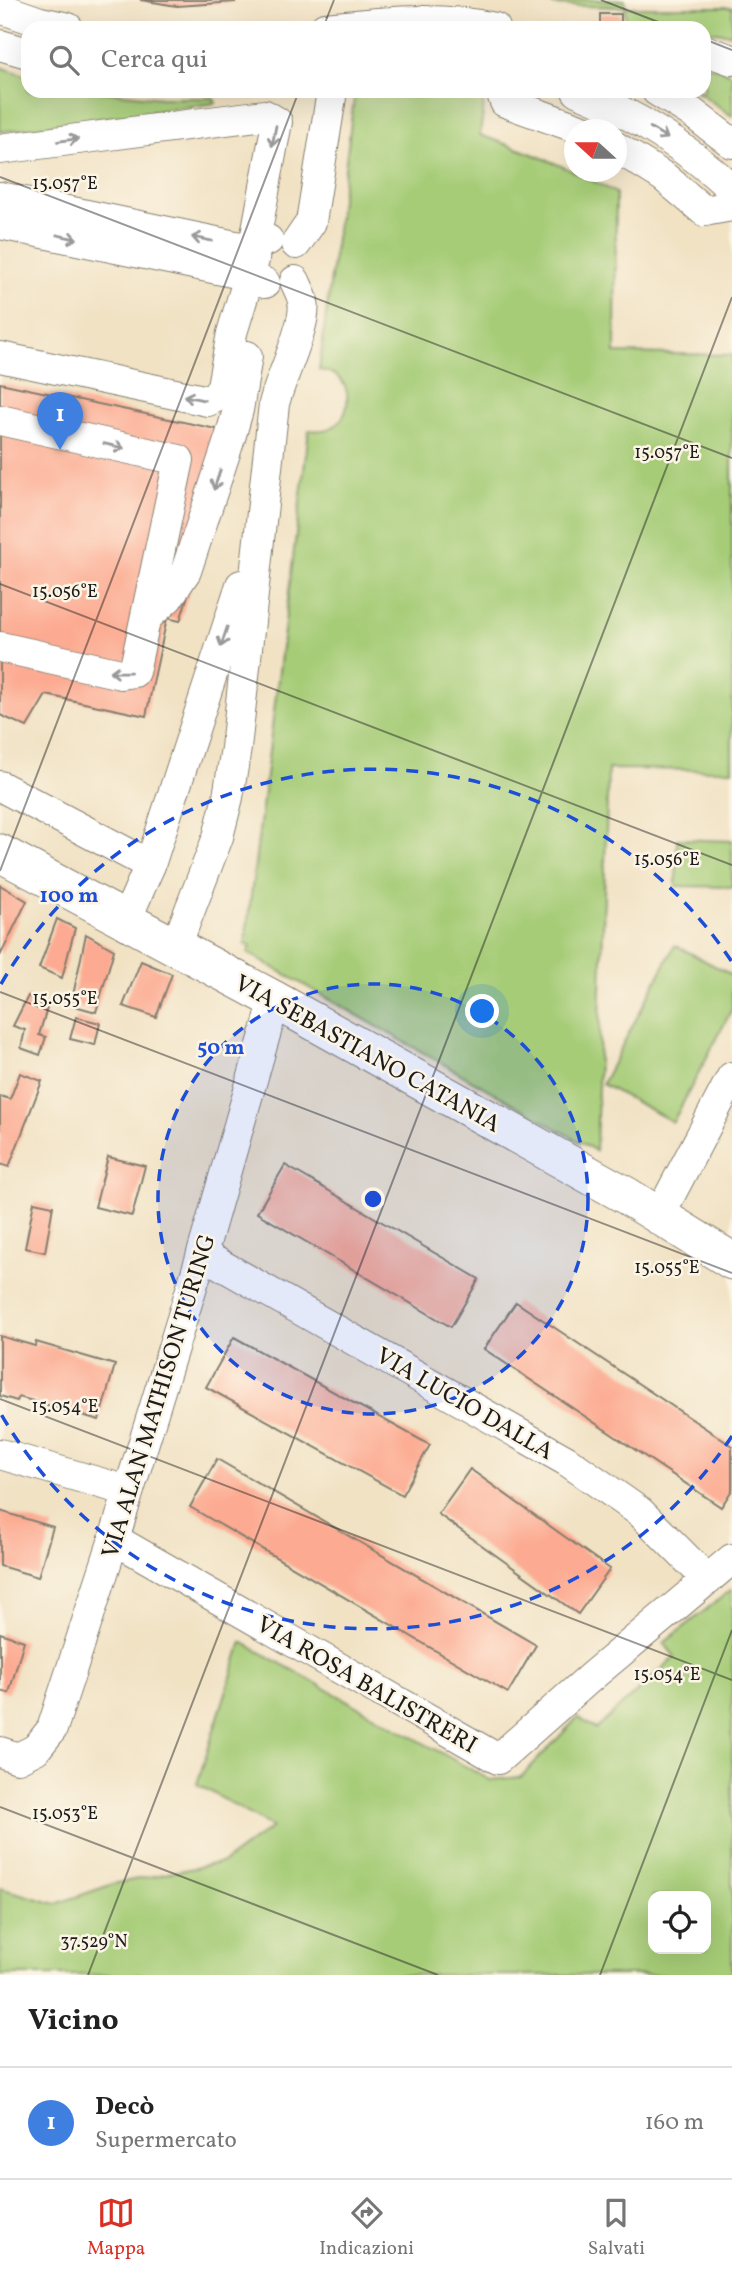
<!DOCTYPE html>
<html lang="it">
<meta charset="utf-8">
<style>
:root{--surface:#fff;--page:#f6f6f6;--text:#222;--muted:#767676;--line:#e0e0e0;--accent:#d93025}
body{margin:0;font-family:Vollkorn,serif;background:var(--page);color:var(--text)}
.controls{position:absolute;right:21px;bottom:21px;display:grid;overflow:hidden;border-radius:14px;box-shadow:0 7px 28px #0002}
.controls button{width:63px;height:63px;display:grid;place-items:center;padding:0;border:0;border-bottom:2px solid var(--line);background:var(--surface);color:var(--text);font:35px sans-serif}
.compass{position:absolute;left:564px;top:119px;width:63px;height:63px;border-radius:50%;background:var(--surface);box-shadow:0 7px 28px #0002;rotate:291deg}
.you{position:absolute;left:483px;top:1012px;width:24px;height:24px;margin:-18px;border:5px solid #fff;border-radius:50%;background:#1a73e8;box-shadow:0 0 0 10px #1a73e833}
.badge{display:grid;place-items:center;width:46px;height:46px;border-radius:50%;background:var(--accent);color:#fff;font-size:23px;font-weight:700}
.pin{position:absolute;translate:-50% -58px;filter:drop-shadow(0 2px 4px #0008)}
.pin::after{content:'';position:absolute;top:37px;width:24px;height:21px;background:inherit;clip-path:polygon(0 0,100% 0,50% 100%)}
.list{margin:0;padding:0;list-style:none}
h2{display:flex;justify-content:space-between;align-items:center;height:91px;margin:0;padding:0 28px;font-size:30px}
h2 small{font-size:23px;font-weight:400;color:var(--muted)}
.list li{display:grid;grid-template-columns:46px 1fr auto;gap:21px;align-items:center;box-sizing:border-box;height:112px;padding:0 28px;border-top:2px solid var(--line)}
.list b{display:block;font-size:26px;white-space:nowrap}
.list p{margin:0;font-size:23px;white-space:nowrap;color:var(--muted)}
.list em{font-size:23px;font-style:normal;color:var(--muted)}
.icon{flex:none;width:38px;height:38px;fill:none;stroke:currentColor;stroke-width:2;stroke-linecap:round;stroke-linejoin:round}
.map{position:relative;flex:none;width:732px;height:1975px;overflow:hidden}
.search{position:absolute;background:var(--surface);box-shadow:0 7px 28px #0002;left:21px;right:21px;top:21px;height:77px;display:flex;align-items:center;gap:18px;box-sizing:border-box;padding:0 24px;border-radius:21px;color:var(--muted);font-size:26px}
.sheet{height:203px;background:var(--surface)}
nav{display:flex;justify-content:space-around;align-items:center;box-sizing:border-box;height:98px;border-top:2px solid var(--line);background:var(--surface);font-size:19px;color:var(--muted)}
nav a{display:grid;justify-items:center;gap:4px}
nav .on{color:var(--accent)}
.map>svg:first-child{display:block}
.green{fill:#a6cc77;stroke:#61744a;stroke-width:2;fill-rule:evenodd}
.building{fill:#fcab92}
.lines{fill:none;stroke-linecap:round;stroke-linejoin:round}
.minor-casing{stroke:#867f70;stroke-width:32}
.major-casing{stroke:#867f70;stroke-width:39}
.minor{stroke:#fff;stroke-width:30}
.major{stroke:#fff;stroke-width:37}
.oneway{stroke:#999}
.ticks{fill:none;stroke:#1c1c1c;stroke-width:2;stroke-opacity:0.45}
.ring{fill:none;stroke:#1d4ed8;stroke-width:3.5;stroke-dasharray:12 9}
.labels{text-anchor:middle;stroke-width:5;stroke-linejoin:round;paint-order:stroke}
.street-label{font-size:24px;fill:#1c1c1c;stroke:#fcf5e5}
.ticks-label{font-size:18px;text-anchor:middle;fill:#1c1c1c;stroke:#fcf5e5;stroke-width:5;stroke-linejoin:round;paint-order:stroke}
.centre{fill:#1d4ed8;stroke:#fcf5e5;stroke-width:3.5}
.ring-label{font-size:21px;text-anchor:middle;font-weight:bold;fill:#1d4ed8;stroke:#fcf5e5;stroke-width:5;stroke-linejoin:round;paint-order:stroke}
</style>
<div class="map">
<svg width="732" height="1975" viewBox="0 0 732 1975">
<rect width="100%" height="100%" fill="#fcf5e5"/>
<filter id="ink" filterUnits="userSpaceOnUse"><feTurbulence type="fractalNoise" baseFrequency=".0143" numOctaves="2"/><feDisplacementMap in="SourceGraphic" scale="14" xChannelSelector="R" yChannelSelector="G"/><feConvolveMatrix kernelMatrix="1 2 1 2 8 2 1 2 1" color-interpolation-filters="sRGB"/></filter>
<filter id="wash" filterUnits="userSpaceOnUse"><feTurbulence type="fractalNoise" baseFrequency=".00686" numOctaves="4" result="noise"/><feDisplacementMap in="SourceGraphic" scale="28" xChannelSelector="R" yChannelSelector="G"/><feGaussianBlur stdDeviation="1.57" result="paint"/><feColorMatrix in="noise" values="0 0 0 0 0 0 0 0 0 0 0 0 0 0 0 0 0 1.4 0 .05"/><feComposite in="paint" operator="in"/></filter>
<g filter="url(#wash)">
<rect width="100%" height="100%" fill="#f1e2c4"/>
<!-- green -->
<g class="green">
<path d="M 553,0 L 625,0 L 626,7 L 732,7 L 732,34 L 704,31 L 704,28 L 679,28 L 626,22 L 625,7 L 553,5 Z"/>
<path d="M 704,65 L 722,69 L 732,75 L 732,116 L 697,91 L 704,91 Z"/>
<path d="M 0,67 L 28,76 L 28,91 L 98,91 L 162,98 L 213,98 L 216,103 L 0,132 Z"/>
<path d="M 355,91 L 480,91 C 487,105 481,120 480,135 C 529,152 571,168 616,193 L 615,353 L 732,355 L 732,770 L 608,769 L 596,1151 L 248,953 L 250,946 L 245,944 L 309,430 C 318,431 328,431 336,425 C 351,412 352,386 335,375 C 331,372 324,371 319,370 Z"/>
<path d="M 677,839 L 732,841 L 732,887 L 676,886 Z"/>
<path d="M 675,945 L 732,975 L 732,1009 L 673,1122 L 602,1084 Z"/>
<path d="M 732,1589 L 732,1975 L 0,1975 L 0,1888 L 56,1904 L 113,1884 L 224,1862 L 272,1827 L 197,1784 L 242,1642 L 490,1780 L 521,1777 L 578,1717 L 596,1729 L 675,1657 L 664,1643 ZM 653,1896 L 706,1896 L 706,1949 L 653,1949 Z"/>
</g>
<g id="blocks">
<!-- building -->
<g class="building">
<path d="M 140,0 L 235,0 L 235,2 L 177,6 Z"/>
<rect x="600" y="14" width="21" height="10"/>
<path d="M 0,383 L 221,430 L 201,553 L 180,621 L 167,618 L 146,716 L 46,695 L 27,727 L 0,715 Z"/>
<path d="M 0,885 L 27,901 L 0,956 Z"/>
<path d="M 57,919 L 75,928 L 62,978 L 39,968 Z"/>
<path d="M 86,934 L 114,950 L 96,1012 L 71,1005 Z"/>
<path d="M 141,961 L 172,974 L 156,1017 L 123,1006 Z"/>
<path d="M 28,996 L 47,1008 L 39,1035 L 46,1037 L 40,1055 L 21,1048 L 25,1030 L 13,1026 Z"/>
<path d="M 76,1017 L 100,1023 L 95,1045 L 70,1039 Z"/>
<path d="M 20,1073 L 42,1081 L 9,1167 L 0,1164 L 0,1096 L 10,1099 Z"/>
<path d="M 108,1157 L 145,1166 L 132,1216 L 95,1207 Z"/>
<path d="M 285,1165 L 479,1279 L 451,1327 L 257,1213 Z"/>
<path d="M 34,1202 L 53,1206 L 45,1252 L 25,1248 Z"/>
<path d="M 516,1302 L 732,1446 L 732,1490 L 721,1507 L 484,1349 Z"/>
<path d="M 0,1336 L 35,1346 L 36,1342 L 115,1365 L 99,1420 L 19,1397 L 17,1401 L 0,1396 Z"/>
<path d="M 234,1337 L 430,1445 L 402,1495 L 206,1387 Z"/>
<path d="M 217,1459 L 536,1645 L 508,1693 L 190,1507 Z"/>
<path d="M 470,1469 L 610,1569 L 578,1614 L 438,1514 Z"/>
<path d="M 0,1511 L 53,1527 L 38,1577 L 0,1566 Z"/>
<path d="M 0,1633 L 24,1641 L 9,1693 L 0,1691 Z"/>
</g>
</g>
</g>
<g filter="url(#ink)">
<use href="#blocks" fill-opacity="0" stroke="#867f70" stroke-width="2"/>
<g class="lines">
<!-- minor casing -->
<g class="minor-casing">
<g id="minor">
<path d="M 0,8 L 40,22 L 68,28"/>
<path d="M 325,28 C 381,22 439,16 495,28"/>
<path d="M 0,45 L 28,53"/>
<path d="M 704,50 L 732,60"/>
<path d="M 501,91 L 505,102 L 583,130"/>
<path d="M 577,91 C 634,114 687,147 732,189"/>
<path d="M 657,91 L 691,112 L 732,143"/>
<path d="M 616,147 L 664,177 L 704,211 L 732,206"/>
<path d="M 0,149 L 265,115 L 277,122 L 256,235 L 254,260 L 232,333 L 222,386 L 216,397 L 208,401 L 0,357"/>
<path d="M 0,197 L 240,247 L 268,240"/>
<path d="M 0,224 L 237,273 L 265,283"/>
<path d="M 296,244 L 311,222 L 332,91"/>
<path d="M 0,420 L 179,460 L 134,672 L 121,674 L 0,647"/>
<path d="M 146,618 L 168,598 L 186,571 L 230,438 L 238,410 L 247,356"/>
<path d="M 0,786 L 150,865"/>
<path d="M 126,920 L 150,865 L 241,585"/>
<path d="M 176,946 L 218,837 L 228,797 L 236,748 L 274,404 C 280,378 308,323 303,302 C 302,295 298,288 295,281"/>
<path d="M 659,1216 L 732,1077"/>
<path d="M 202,1254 L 567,1461 L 640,1512 L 708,1580"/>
<path d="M 0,1454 L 128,1491"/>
<path d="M 114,1539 L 498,1759 L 592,1676 L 732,1559"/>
<path d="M 0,1752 L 18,1758 L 36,1749 L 52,1729 L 114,1539 L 202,1254 L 275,1000"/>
</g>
</g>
<!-- major casing -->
<g class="major-casing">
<path id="major" d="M 0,853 L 275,1000 L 627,1196 L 732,1261"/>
</g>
<!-- minor -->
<use href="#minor" class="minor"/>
<!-- major -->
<use href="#major" class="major"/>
</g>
<!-- one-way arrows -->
<defs><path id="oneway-shaft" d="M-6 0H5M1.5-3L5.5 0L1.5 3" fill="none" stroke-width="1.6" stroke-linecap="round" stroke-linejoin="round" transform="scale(1.75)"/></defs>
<g class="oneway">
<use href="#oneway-shaft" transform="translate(659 133) rotate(32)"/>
<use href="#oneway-shaft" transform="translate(274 136) rotate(101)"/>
<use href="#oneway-shaft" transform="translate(68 140) rotate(-8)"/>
<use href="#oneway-shaft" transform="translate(67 237) rotate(12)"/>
<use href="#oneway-shaft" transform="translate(202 239) rotate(-168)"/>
<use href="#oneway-shaft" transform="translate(194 398) rotate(-168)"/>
<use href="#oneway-shaft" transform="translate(114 446) rotate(13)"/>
<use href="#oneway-shaft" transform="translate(217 480) rotate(108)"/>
<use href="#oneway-shaft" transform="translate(224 637) rotate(108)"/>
<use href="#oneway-shaft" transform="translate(120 672) rotate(-179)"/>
</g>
</g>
<!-- ticks -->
<path class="ticks" d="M 601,0 L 674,28M 323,28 L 334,0M 704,39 L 732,50M 0,177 L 732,458M 0,584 L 732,865M 0,871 L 299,91M 0,992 L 732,1273M 0,1399 L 732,1680M 0,1807 L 438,1975M 88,1975 L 732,297M 600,1975 L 732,1630"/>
<!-- distance rings -->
<circle cx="373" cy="1199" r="215" fill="#1d4ed8" fill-opacity=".12"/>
<g class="ring">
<circle cx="373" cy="1199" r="215"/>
<path d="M732 1436A430 430 0 0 1 1 1414M1 984A430 430 0 0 1 732 962"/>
</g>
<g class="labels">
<!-- street labels -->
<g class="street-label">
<text transform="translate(368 1053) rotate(29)" y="8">VIA SEBASTIANO CATANIA</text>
<text transform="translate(158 1396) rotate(-73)" y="8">VIA ALAN MATHISON TURING</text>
<text transform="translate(465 1403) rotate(30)" y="8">VIA LUCIO DALLA</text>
<text transform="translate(367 1684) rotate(30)" y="8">VIA ROSA BALISTRERI</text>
</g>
</g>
<g class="ticks-label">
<text x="65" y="189">15.057°E</text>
<text x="667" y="458">15.057°E</text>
<text x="65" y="597">15.056°E</text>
<text x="667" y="865">15.056°E</text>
<text x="65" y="1004">15.055°E</text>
<text x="667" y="1273">15.055°E</text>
<text x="65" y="1412">15.054°E</text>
<text x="667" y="1680">15.054°E</text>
<text x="65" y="1819">15.053°E</text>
<text x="94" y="1947">37.529°N</text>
</g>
<circle cx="373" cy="1199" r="10" class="centre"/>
<g class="ring-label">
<text x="69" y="902">100 m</text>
<text x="221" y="1054">50 m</text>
</g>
</svg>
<div class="controls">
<button><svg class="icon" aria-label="locate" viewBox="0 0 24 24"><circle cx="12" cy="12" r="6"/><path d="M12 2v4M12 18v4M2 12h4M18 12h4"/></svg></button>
</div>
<svg class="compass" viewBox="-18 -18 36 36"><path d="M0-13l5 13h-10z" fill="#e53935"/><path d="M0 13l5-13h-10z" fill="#767676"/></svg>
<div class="you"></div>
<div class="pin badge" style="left:60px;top:450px;background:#3f7fe0">1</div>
<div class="search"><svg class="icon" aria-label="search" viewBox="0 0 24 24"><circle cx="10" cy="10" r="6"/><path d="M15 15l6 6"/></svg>Cerca qui</div>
</div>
<section class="sheet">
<h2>Vicino<small></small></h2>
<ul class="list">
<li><span class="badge" style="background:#3f7fe0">1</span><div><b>Decò</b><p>Supermercato</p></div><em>160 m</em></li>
</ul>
</section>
<nav>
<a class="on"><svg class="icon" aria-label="map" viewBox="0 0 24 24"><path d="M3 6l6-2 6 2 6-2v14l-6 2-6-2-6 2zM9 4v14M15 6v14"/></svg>Mappa</a>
<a><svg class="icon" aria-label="directions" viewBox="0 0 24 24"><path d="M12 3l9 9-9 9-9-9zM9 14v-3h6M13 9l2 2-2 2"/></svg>Indicazioni</a>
<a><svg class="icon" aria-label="saved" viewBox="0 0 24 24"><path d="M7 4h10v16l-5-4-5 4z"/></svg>Salvati</a>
</nav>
